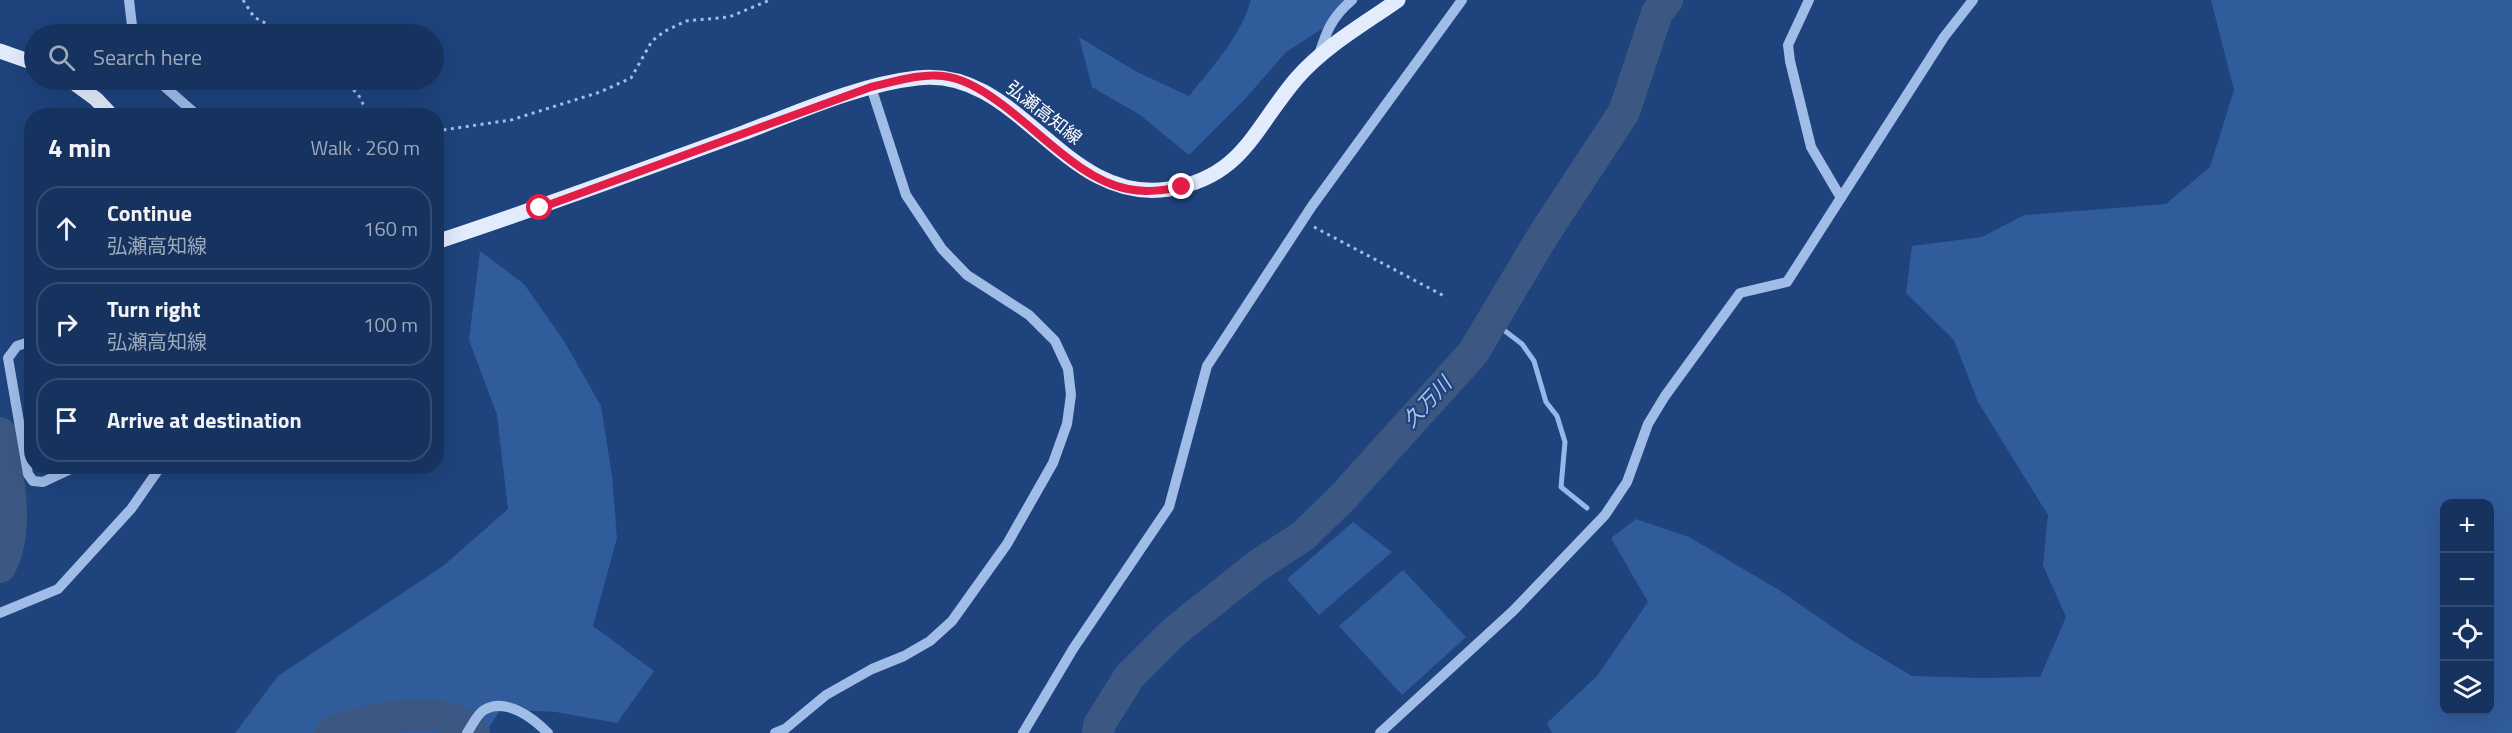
<!DOCTYPE html>
<meta charset="utf-8">
<style>
:root{--surface:#16325e;--page:#233e67;--text:#f1f3f6;--muted:#9eaabc;--line:#354d73}
body{margin:0;font-family:"Titillium Web","Noto Sans JP",sans-serif;background:var(--page);color:var(--text)}
.controls{position:absolute;right:18px;bottom:18px;display:grid;overflow:hidden;border-radius:12px;box-shadow:0 6px 24px #0002}
.controls button{width:54px;height:54px;display:grid;place-items:center;padding:0;border:0;border-bottom:2px solid var(--line);background:var(--surface);color:var(--text);font:30px sans-serif}
.stop{position:absolute;width:18px;height:18px;margin:-14px;border:4px solid #e11d48;border-radius:50%;background:#fff}
.stop.end{background:#e11d48;border-color:#fff;box-shadow:0 2px 6px #0008}
.list{margin:0;padding:0;list-style:none}
h2{display:flex;justify-content:space-between;align-items:center;height:78px;margin:0;padding:0 24px;font-size:26px}
h2 small{font-size:20px;font-weight:400;color:var(--muted)}
.list li{display:grid;grid-template-columns:39px 1fr auto;gap:18px;align-items:center;box-sizing:border-box;height:84px;margin:0 12px 12px;padding:0 12px;border:2px solid var(--line);border-radius:24px}
.list b{display:block;font-size:22px;white-space:nowrap}
.list p{margin:0;font-size:20px;white-space:nowrap;color:var(--muted)}
.list em{font-size:20px;font-style:normal;color:var(--muted)}
.icon{flex:none;width:33px;height:33px;fill:none;stroke:currentColor;stroke-width:2;stroke-linecap:round;stroke-linejoin:round}
.map{position:relative;flex:none;width:2512px;height:733px;overflow:hidden}
.search{position:absolute;background:var(--surface);box-shadow:0 6px 24px #0002;left:24px;top:24px;width:420px;height:66px;display:flex;align-items:center;gap:15px;box-sizing:border-box;padding:0 21px;border-radius:33px;color:var(--muted);font-size:22px}
.panel{position:absolute;background:var(--surface);box-shadow:0 6px 24px #0002;left:24px;top:108px;width:420px;height:366px;border-radius:24px}
.map>svg:first-child{display:block}
.green{fill:#315c9b;fill-rule:evenodd}
.lines{fill:none;stroke-linecap:round;stroke-linejoin:round}
.stream{stroke:#94b8e9;stroke-width:5}
.river{stroke:#3c5882;stroke-width:32}
.path{stroke:#a0bde8;stroke-width:3;stroke-dasharray:3 4.5;stroke-linecap:butt}
.minor{stroke:#a0bde8;stroke-width:10}
.major{stroke:#e2ecfd;stroke-width:15}
.route{stroke:#e11d48;stroke-width:8}
.labels{text-anchor:middle;stroke-width:4.5;stroke-linejoin:round;paint-order:stroke}
.street-label{font-size:18px;fill:#fff;stroke:#1e437d}
.water-label{font-size:20px;font-style:italic;fill:#acc8ef;stroke:#1e437d}
</style>
<div class="map">
<svg width="2512" height="733" viewBox="0 0 2512 733">
<rect width="100%" height="100%" fill="#1e437d"/>
<!-- green -->
<g class="green">
<path d="M 1251,0 L 1359,0 L 1339,18 L 1286,52 L 1245,99 L 1189,155 L 1140,115 L 1092,87 L 1079,37 L 1137,72 L 1189,96 C 1213,66 1240,37 1251,0 Z"/>
<path d="M 2211,0 L 2512,0 L 2512,733 L 1552,733 L 1547,723 L 1597,676 L 1648,602 L 1611,538 L 1636,519 L 1689,537 L 1779,590 L 1850,639 L 1912,676 L 1980,678 L 2040,677 L 2066,617 L 2043,565 L 2048,515 L 1978,402 L 1954,340 L 1906,293 L 1912,246 L 1982,237 L 2024,215 L 2166,204 L 2210,167 L 2234,90 ZM 2444,504 L 2490,504 L 2490,710 L 2444,710 Z"/>
<path d="M 480,251 L 524,284 L 564,341 L 601,406 L 612,476 L 617,538 L 593,626 L 654,671 L 617,723 L 556,712 L 501,709 L 485,733 L 235,733 L 278,676 L 443,566 L 508,509 L 497,415 L 469,340 Z"/>
<path d="M 1353,522 L 1392,552 L 1319,615 L 1287,579 Z"/>
<path d="M 1403,570 L 1466,637 L 1402,695 L 1339,626 Z"/>
</g>
<g class="lines">
<!-- stream -->
<path class="stream" d="M 1492,321 L 1522,344 L 1534,361 L 1546,402 L 1557,416 L 1565,442 L 1561,487 L 1587,508"/>
<!-- river -->
<g class="river">
<path d="M 0,433 C 7,475 21,527 0,567"/>
<path d="M 330,733 C 366,720 444,700 474,733"/>
<path d="M 1098,733 L 1099,725 L 1129,677 L 1175,631 L 1257,566 L 1303,536 L 1343,497 L 1473,353 L 1544,234 L 1624,112 L 1657,13 L 1667,0"/>
</g>
<!-- path -->
<g class="path">
<path d="M 243,0 L 254,17 L 286,34"/>
<path d="M 342,80 L 358,94 L 369,116"/>
<path d="M 436,131 L 511,120 L 600,92 L 631,78 L 652,41 L 665,31 L 686,21 L 729,17 L 770,0"/>
<path d="M 1314,227 L 1446,297"/>
</g>
<!-- minor -->
<g class="minor">
<path d="M 129,0 L 133,34"/>
<path d="M 1809,0 L 1788,45 L 1790,61 L 1811,147 L 1841,198"/>
<path d="M 1318,58 C 1326,32 1331,18 1352,0"/>
<path d="M 157,80 L 198,116"/>
<path d="M 32,341 L 17,346 L 8,358 L 28,474 L 33,481 L 43,482 L 77,466"/>
<path d="M 0,613 L 58,589 L 131,509 L 161,466"/>
<path d="M 467,733 C 472,726 477,714 484,710 C 506,697 533,718 548,733"/>
<path d="M 775,733 L 785,729 L 826,695 L 872,669 L 904,656 L 930,641 L 952,621 L 1007,544 L 1053,463 L 1067,424 L 1071,395 L 1068,369 L 1055,341 L 1029,315 L 967,275 L 942,249 L 906,195 L 871,87"/>
<path d="M 1023,733 L 1073,649 L 1169,507 L 1207,366 L 1312,206 L 1462,0"/>
<path d="M 1380,733 L 1513,611 L 1605,515 L 1627,482 L 1648,424 L 1665,396 L 1740,293 L 1787,282 L 1944,37 L 1973,0"/>
</g>
<!-- major -->
<g class="major">
<path d="M 0,51 L 34,63"/>
<path d="M 70,80 L 96,99 L 112,116"/>
<path d="M 436,242 C 540,208 641,170 743,133 C 799,112 857,85 917,78 C 1019,65 1063,206 1169,189 C 1243,177 1254,128 1297,78 C 1325,46 1364,24 1398,0"/>
</g>
</g>
<g class="lines">
<!-- route -->
<path class="route" d="M 540,208 L 871,87 C 894,82 920,73 943,76 C 964,78 984,91 1000,103 C 1038,130 1081,180 1128,189 C 1146,193 1164,190 1182,187"/>
</g>
<g class="labels">
<!-- street labels -->
<g class="street-label">
<text transform="translate(1044 113) rotate(38)" y="6">弘瀬高知線</text>
</g>
<!-- water labels -->
<g class="water-label">
<text transform="translate(1427 402) rotate(-47)" y="7">久万川</text>
</g>
</g>
</svg>
<div class="controls">
<button>+</button>
<button>−</button>
<button><svg class="icon" aria-label="locate" viewBox="0 0 24 24"><circle cx="12" cy="12" r="6"/><path d="M12 2v4M12 18v4M2 12h4M18 12h4"/></svg></button>
<button><svg class="icon" aria-label="layers" viewBox="0 0 24 24"><path d="M12 4l9 5-9 5-9-5zM3 14l9 5 9-5"/></svg></button>
</div>
<div class="stop" style="left:540px;top:208px"></div>
<div class="stop end" style="left:1182px;top:187px"></div>
<div class="search"><svg class="icon" aria-label="search" viewBox="0 0 24 24"><circle cx="10" cy="10" r="6"/><path d="M15 15l6 6"/></svg>Search here</div>
<section class="panel">
<h2>4 min<small>Walk · 260 m</small></h2>
<ul class="list">
<li><svg class="icon" aria-label="ahead" viewBox="0 0 24 24"><path d="M12 20V5M6 11l6-6 6 6"/></svg><div><b>Continue</b><p>弘瀬高知線</p></div><em>160 m</em></li>
<li><svg class="icon" aria-label="right" viewBox="0 0 24 24"><path d="M7 20v-9h11M14 6l5 5-5 5"/></svg><div><b>Turn right</b><p>弘瀬高知線</p></div><em>100 m</em></li>
<li><svg class="icon" aria-label="arrive" viewBox="0 0 24 24"><path d="M6 21V4h12l-3 4 3 4H6"/></svg><div><b>Arrive at destination</b></div></li>
</ul>
</section>
</div>
